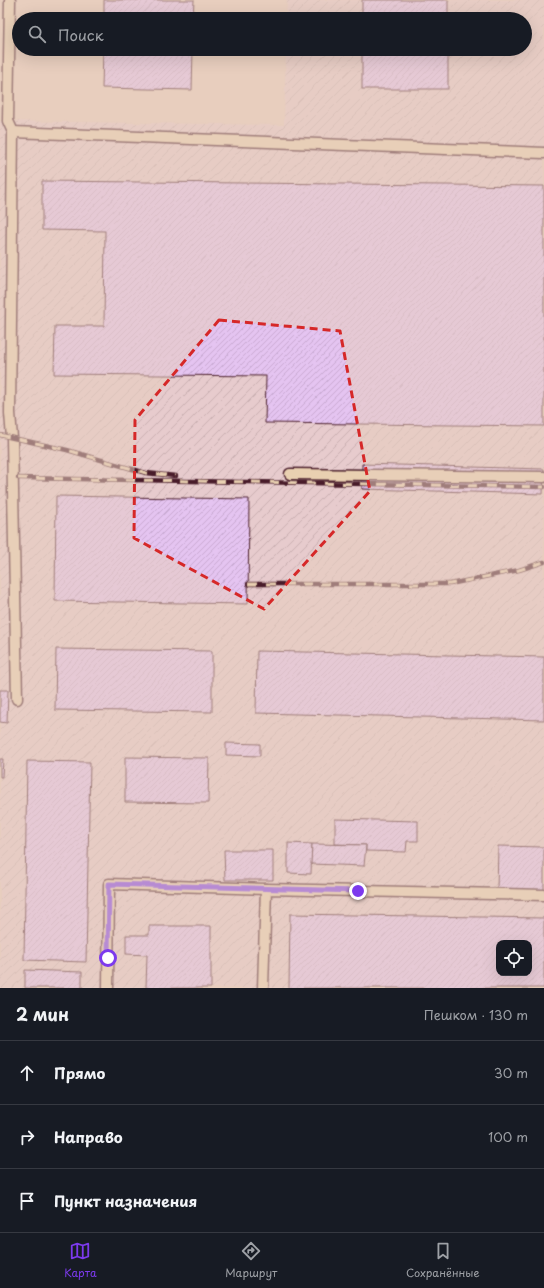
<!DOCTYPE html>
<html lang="ru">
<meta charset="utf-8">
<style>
:root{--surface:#171b24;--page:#242831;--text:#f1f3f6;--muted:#9ea1a6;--line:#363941;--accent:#7c3aed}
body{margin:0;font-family:"Playpen Sans",sans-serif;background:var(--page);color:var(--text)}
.controls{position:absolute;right:12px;bottom:12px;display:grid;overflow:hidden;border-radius:8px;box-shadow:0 4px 16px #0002}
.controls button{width:36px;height:36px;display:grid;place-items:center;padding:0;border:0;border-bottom:1px solid var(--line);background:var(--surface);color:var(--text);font:20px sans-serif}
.stop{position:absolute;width:12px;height:12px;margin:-9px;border:3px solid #7c3aed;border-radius:50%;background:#fff}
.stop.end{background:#7c3aed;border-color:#fff;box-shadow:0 1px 4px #0008}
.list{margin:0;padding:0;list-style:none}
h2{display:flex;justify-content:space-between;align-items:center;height:52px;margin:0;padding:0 16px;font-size:17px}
h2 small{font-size:13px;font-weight:400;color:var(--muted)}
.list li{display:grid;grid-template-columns:26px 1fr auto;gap:12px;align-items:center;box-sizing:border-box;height:64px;padding:0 16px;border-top:1px solid var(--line)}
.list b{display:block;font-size:15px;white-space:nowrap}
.list em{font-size:13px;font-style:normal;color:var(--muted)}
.icon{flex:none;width:22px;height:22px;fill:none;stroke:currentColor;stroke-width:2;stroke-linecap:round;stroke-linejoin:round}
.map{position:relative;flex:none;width:544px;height:988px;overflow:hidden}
.search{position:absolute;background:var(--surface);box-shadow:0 4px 16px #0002;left:12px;right:12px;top:12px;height:44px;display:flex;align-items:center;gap:10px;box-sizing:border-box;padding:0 14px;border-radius:22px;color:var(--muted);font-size:15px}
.sheet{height:244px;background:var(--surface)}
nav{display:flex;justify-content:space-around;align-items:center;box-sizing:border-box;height:56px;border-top:1px solid var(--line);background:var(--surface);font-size:11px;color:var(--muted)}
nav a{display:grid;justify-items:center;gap:2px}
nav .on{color:var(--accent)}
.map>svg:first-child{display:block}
.industrial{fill:url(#industrial-furrows);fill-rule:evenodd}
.building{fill:url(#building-hatch);stroke:#4a1f2b;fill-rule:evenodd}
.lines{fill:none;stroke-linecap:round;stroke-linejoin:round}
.service-casing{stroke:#4a1f2b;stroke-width:13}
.service{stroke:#e9d0b1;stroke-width:10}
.rail-casing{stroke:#4a1f2b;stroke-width:4.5}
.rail{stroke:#e9d0b1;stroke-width:3;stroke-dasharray:9;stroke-linecap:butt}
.route{stroke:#7c3aed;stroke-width:5}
.marked{fill:none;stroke:#d62828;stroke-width:3;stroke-dasharray:8 5;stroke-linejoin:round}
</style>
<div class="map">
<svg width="544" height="988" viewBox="0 0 544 988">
<defs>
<pattern id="industrial-furrows" width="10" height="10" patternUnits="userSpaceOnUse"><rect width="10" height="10" fill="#e7cbcd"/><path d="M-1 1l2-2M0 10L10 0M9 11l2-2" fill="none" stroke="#c8aeb0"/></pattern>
<pattern id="building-hatch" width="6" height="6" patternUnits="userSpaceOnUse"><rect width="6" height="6" fill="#e5c4f1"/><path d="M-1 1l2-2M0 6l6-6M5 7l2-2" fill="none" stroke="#c6a8cf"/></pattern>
</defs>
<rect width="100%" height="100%" fill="#e8cebe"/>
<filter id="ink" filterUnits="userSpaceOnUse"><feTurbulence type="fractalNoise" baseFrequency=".025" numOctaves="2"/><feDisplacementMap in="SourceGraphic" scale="8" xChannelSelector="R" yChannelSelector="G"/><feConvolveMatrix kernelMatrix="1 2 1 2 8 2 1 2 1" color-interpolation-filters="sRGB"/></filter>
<g filter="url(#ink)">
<!-- industrial -->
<path class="industrial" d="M 287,0 L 544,0 L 544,988 L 0,988 L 0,121 L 284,125 L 286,49 L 525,49 L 525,19 L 286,19 ZM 499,943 L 529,943 L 529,973 L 499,973 Z"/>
<!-- building -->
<g class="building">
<path d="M 104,0 L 194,0 L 193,19 L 104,19 Z"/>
<rect x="362" y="0" width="86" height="19"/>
<path d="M 103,49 L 193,49 L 192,90 L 102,88 Z"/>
<rect x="362" y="49" width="86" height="40"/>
<path d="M 42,181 L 544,186 L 544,426 L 265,423 L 266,376 L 54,374 L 55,326 L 104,326 L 105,231 L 42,230 Z"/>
<path d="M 362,464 L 544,469 L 543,494 L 362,489 Z"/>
<path d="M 56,496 L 249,499 L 248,604 L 55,601 Z"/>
<path d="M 56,649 L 212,651 L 212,712 L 55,710 Z"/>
<path d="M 257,651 L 544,657 L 544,720 L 256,713 Z"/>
<path d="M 0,690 L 8,690 L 7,723 L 0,722 Z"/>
<path d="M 226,743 L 260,744 L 260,756 L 226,755 Z"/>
<path d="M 125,757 L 209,758 L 208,803 L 125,802 Z"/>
<path d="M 0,759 L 3,759 L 2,777 L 0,777 Z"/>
<path d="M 27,761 L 90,762 L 86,962 L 24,960 Z"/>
<path d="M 335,819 L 418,821 L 418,841 L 407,841 L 406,852 L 366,851 L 366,845 L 335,844 Z"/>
<path d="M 288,843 L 312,844 L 311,874 L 288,873 Z"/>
<path d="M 312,844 L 366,845 L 364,866 L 311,864 Z"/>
<path d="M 498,846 L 544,847 L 544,891 L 497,890 Z"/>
<path d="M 224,850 L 273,850 L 273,880 L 225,880 Z"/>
<path d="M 290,914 L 544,918 L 544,988 L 289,988 ZM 499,943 L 529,943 L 529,973 L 499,973 Z"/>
<path d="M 149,926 L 211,926 L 211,988 L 146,988 L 147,955 L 126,954 L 126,935 L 149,935 Z"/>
<path d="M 25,970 L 82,972 L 82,988 L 25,988 Z"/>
</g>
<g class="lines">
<!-- service casing -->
<g class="service-casing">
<g id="service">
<path d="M 10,0 L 8,121 L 13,132 L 10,413 L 12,438 L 17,699"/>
<path d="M 13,132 L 544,153"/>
<path d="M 290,474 L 544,477"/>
<path d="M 108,988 L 109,884 L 266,889"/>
<path d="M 263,988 L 266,889 L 544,895"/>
</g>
</g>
<!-- service -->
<use href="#service" class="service"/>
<!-- rail casing -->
<g class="rail-casing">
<g id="rail">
<path d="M 0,435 L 67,450 L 146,473 L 176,476"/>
<path d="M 18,478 L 544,487"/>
<path d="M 248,584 L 450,584 L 519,570 L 544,562"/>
</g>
</g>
<!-- rail -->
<use href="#rail" class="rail"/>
</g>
</g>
<g class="lines" filter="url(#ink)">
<!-- route -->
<path class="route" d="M 108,958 L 109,884 L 358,891"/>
</g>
<!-- marked area -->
<path d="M0 0H544V988H0ZM 219,320 L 340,331 L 370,491 L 264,609 L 134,538 L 135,420 Z" fill="#e8cebe" fill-opacity=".55" fill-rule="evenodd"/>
<path class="marked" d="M 219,320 L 340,331 L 370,491 L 264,609 L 134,538 L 135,420 Z"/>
</svg>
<div class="controls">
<button><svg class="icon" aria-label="locate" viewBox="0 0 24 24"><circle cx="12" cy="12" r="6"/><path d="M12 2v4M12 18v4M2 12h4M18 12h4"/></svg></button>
</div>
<div class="stop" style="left:108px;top:958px"></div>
<div class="stop end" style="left:358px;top:891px"></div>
<div class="search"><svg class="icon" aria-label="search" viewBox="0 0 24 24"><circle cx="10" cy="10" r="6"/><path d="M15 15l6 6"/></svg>Поиск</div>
</div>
<section class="sheet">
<h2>2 мин<small>Пешком · 130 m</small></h2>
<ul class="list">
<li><svg class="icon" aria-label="ahead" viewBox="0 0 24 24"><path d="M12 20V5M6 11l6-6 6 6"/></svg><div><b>Прямо</b></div><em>30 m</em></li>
<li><svg class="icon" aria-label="right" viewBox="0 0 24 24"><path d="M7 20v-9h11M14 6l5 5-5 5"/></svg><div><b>Направо</b></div><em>100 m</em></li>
<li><svg class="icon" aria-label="arrive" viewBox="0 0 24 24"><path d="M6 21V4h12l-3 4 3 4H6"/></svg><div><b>Пункт назначения</b></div></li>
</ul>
</section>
<nav>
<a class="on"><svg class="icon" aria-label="map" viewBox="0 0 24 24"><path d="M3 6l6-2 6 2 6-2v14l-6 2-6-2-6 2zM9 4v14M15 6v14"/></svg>Карта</a>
<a><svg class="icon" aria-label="directions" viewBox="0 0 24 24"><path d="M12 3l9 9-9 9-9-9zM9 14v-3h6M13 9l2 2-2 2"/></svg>Маршрут</a>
<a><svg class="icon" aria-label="saved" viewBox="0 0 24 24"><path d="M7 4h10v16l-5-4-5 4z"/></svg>Сохранённые</a>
</nav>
